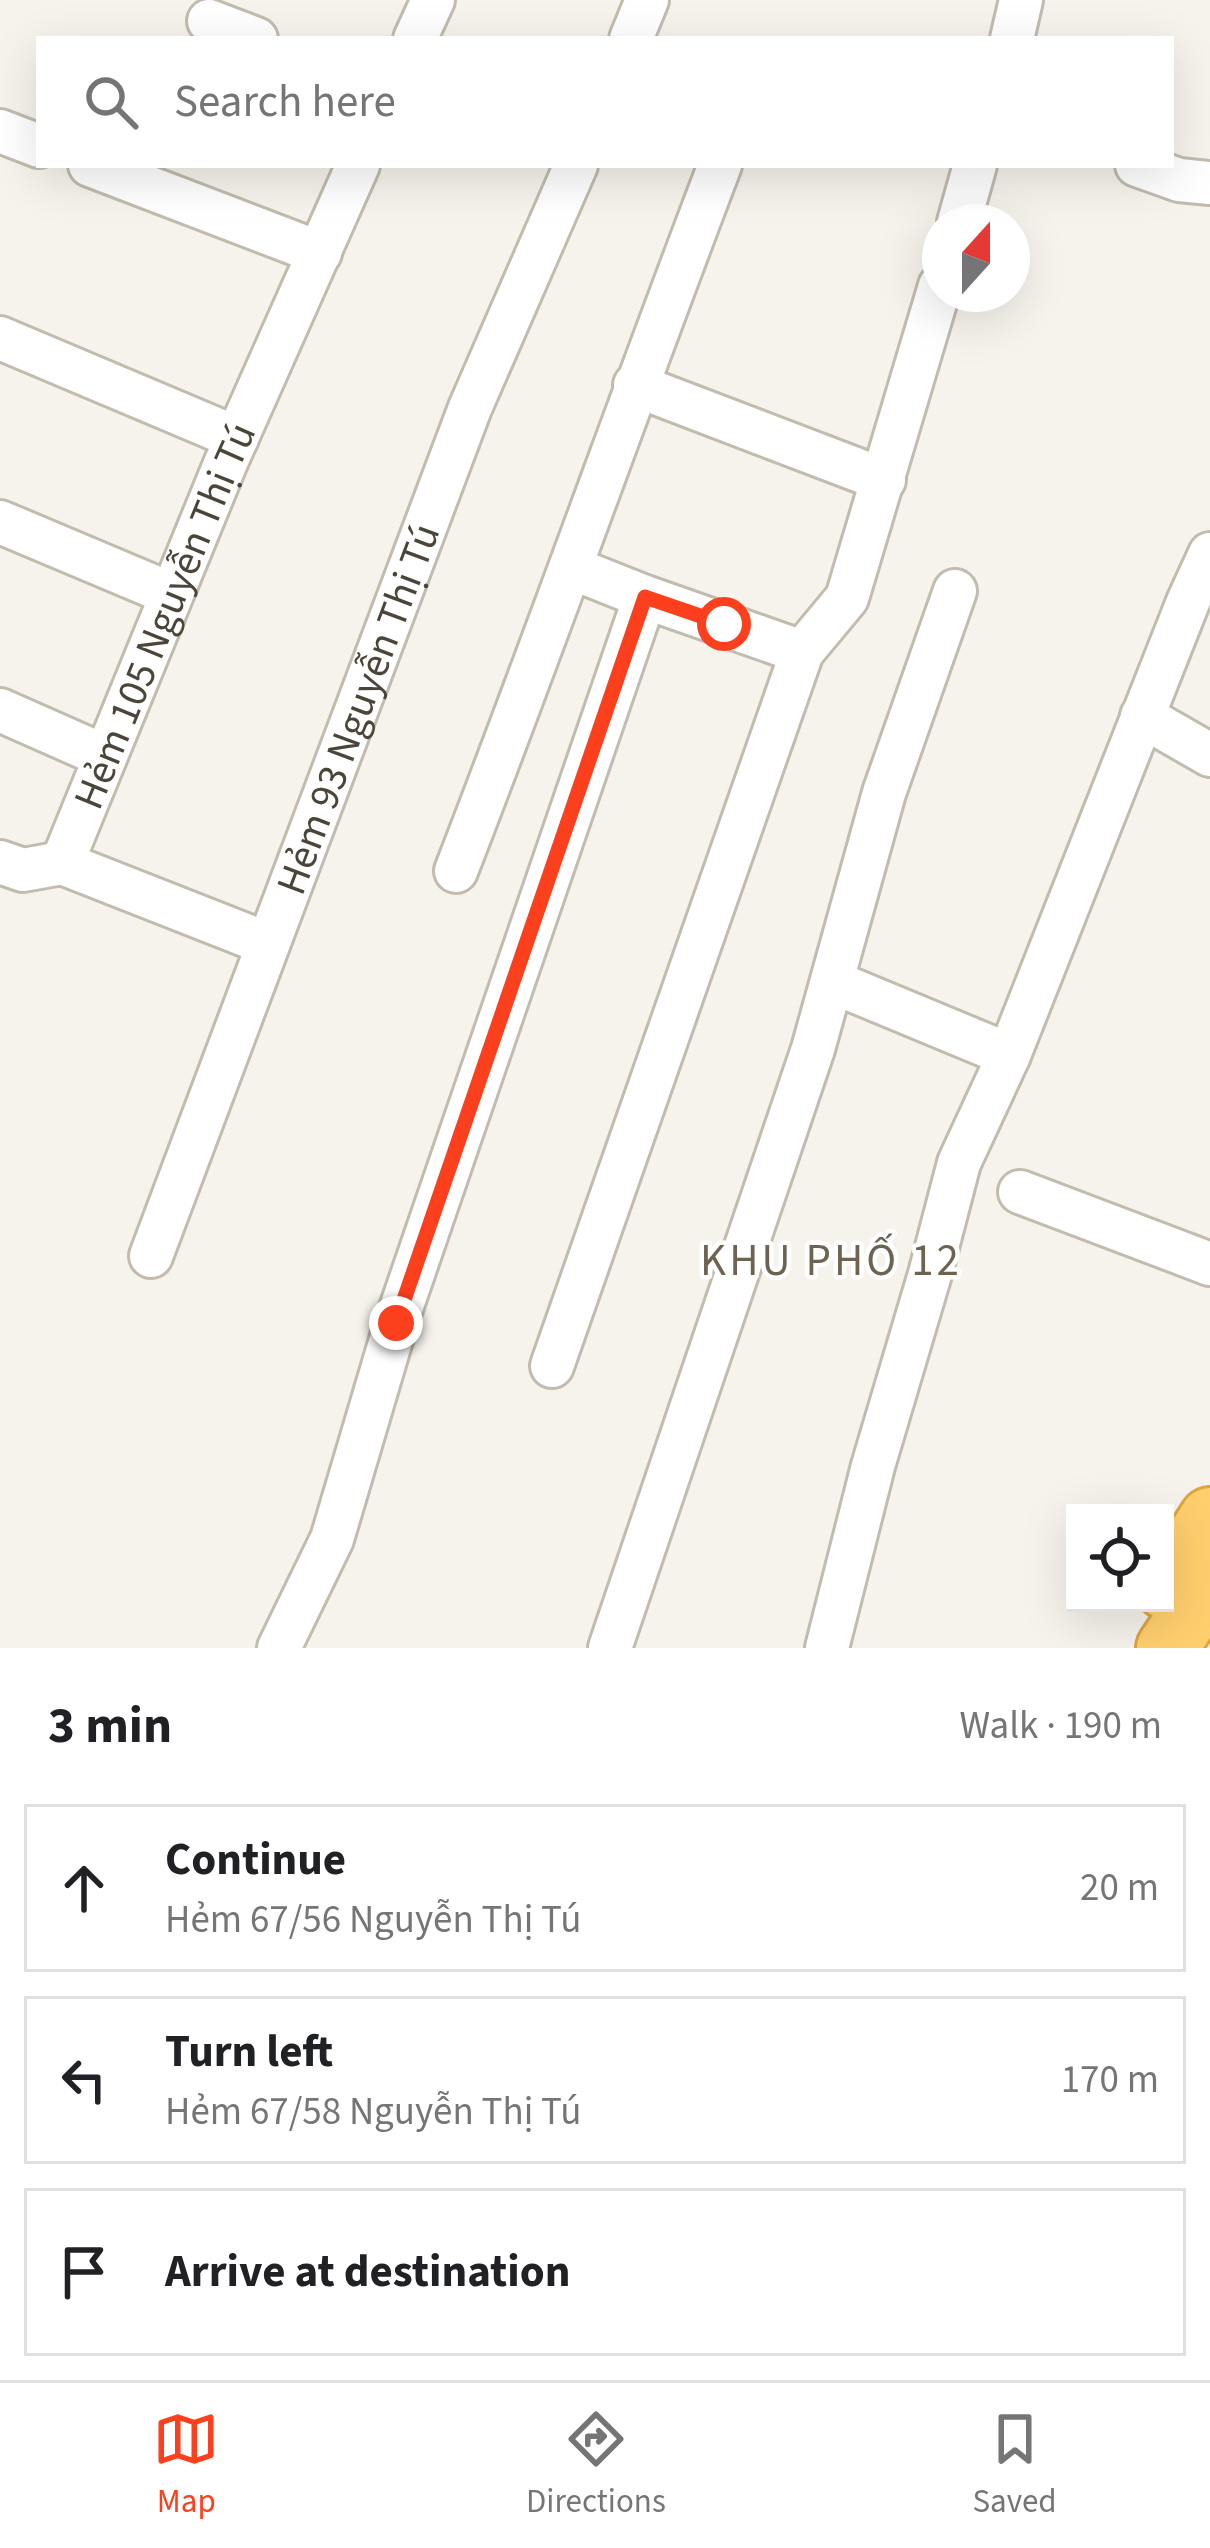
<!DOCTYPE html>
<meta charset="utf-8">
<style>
:root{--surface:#fff;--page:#f2f2f2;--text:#202124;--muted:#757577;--line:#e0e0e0;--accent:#fc3f1d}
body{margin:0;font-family:"Source Sans 3",sans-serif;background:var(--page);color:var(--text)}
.controls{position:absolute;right:36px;bottom:36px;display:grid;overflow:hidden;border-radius:0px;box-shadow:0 12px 48px #0002}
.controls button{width:108px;height:108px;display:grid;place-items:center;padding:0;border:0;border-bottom:3px solid var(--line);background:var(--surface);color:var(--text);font:60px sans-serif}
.compass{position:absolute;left:922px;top:204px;width:108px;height:108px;border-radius:50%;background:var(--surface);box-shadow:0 12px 48px #0002;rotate:21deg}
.stop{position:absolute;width:36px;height:36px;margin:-27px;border:9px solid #fc3f1d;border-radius:50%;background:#fff}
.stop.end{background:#fc3f1d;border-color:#fff;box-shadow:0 3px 12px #0008}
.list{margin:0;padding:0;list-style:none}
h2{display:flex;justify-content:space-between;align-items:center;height:156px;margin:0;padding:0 48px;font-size:51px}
h2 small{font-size:39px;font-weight:400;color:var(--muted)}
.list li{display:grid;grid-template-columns:78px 1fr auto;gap:36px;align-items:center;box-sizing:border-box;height:168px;margin:0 24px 24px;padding:0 24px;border:3px solid var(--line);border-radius:0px}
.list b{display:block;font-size:45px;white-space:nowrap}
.list p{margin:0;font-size:39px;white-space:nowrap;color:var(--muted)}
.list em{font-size:39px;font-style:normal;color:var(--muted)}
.icon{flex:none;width:66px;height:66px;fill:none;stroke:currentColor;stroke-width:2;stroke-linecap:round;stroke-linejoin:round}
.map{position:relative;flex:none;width:1210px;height:1648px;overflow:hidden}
.search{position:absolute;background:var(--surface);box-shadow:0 12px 48px #0002;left:36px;right:36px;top:36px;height:132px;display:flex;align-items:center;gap:30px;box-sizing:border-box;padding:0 42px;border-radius:0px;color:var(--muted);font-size:45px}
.sheet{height:732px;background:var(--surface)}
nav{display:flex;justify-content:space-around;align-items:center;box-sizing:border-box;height:168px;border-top:3px solid var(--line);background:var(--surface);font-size:33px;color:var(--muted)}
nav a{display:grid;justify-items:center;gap:6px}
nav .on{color:var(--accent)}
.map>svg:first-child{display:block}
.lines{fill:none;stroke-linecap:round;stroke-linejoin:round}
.minor-casing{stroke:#c2bbae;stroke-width:48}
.highway-casing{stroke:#e0a43c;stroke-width:66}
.minor{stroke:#fff;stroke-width:42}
.highway{stroke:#ffcf6e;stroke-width:60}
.route{stroke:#fc3f1d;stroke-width:15}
.labels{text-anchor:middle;stroke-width:9;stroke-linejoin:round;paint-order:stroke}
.street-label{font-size:42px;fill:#4b4439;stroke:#fff}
.neighbourhood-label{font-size:45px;letter-spacing:3px;fill:#6e6250;stroke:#fff}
</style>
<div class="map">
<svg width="1210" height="1648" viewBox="0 0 1210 1648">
<rect width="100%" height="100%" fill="#f6f3ec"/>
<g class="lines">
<!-- minor casing -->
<g class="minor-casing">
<g id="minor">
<path d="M 209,21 L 256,39"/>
<path d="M 415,39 L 433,0"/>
<path d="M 631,39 L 647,0"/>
<path d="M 1012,39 L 1021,0"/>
<path d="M 0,131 L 39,146"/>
<path d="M 90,165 L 320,253"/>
<path d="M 1137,165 L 1179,180 L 1210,183"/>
<path d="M 959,222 L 975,165"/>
<path d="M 0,338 L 237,438"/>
<path d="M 635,385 L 884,480"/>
<path d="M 0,522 L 171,594"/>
<path d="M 572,568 L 645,597 L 802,652"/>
<path d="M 0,710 L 104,756"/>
<path d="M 1142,716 L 1210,755"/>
<path d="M 0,862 L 23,870 L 62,863"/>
<path d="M 456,871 C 547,637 630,400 720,165"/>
<path id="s1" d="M 268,944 L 62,863 L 226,462 L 358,165"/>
<path d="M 833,982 L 1009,1055"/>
<path d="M 1020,1192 L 1210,1264"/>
<path id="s2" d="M 151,1256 L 470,408 L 576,165"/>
<path d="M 552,1366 L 802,652 L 847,598 L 940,286"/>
<path d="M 279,1648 L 332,1539 L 396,1323 L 645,597"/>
<path d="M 610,1648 L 813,1049 L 884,793 L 955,591"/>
<path d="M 827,1648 L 873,1466 L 930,1274 L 959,1163 L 1009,1055 L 1188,602 L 1210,554"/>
</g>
</g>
<!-- highway casing -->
<g class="highway-casing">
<g id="highway">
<path d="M 1165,1588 L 1210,1518"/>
<path d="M 1167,1648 L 1210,1584"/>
</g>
</g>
<!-- minor -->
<use href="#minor" class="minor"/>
<!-- highway -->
<use href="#highway" class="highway"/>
</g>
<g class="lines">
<!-- route -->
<path class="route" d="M 396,1323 L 645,597 L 724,624"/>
</g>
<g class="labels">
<!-- street labels -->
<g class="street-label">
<text dy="15" stroke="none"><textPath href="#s1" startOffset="489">Hẻm 105 Nguyễn Thị Tú</textPath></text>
<text dy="15" stroke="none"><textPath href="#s2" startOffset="585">Hẻm 93 Nguyễn Thị Tú</textPath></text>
</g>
<!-- neighbourhood labels -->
<g class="neighbourhood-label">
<text x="831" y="1275">KHU PHỐ 12</text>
</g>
</g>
</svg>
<div class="controls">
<button><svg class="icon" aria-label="locate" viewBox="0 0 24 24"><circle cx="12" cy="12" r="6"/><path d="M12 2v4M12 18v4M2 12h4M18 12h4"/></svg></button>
</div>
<svg class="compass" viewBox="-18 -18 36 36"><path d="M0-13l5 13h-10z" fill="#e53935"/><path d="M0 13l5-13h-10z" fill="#757577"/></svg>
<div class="stop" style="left:724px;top:624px"></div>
<div class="stop end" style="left:396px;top:1323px"></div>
<div class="search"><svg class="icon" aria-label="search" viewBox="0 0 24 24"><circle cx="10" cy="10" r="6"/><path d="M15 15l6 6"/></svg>Search here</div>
</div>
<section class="sheet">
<h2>3 min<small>Walk · 190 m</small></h2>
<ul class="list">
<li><svg class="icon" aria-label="ahead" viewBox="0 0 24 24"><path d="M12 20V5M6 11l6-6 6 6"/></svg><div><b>Continue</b><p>Hẻm 67/56 Nguyễn Thị Tú</p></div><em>20 m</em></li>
<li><svg class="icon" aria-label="left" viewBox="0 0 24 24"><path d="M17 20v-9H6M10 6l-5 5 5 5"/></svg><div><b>Turn left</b><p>Hẻm 67/58 Nguyễn Thị Tú</p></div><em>170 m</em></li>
<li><svg class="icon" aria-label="arrive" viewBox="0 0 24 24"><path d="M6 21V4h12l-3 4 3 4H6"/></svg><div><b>Arrive at destination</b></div></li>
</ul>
</section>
<nav>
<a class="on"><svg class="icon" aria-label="map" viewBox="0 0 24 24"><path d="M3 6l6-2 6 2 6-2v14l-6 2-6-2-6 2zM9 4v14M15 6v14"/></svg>Map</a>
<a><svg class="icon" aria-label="directions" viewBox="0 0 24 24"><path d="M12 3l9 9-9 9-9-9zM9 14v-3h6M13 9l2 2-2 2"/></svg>Directions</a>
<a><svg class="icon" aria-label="saved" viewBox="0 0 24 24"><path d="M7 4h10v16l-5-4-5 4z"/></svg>Saved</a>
</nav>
